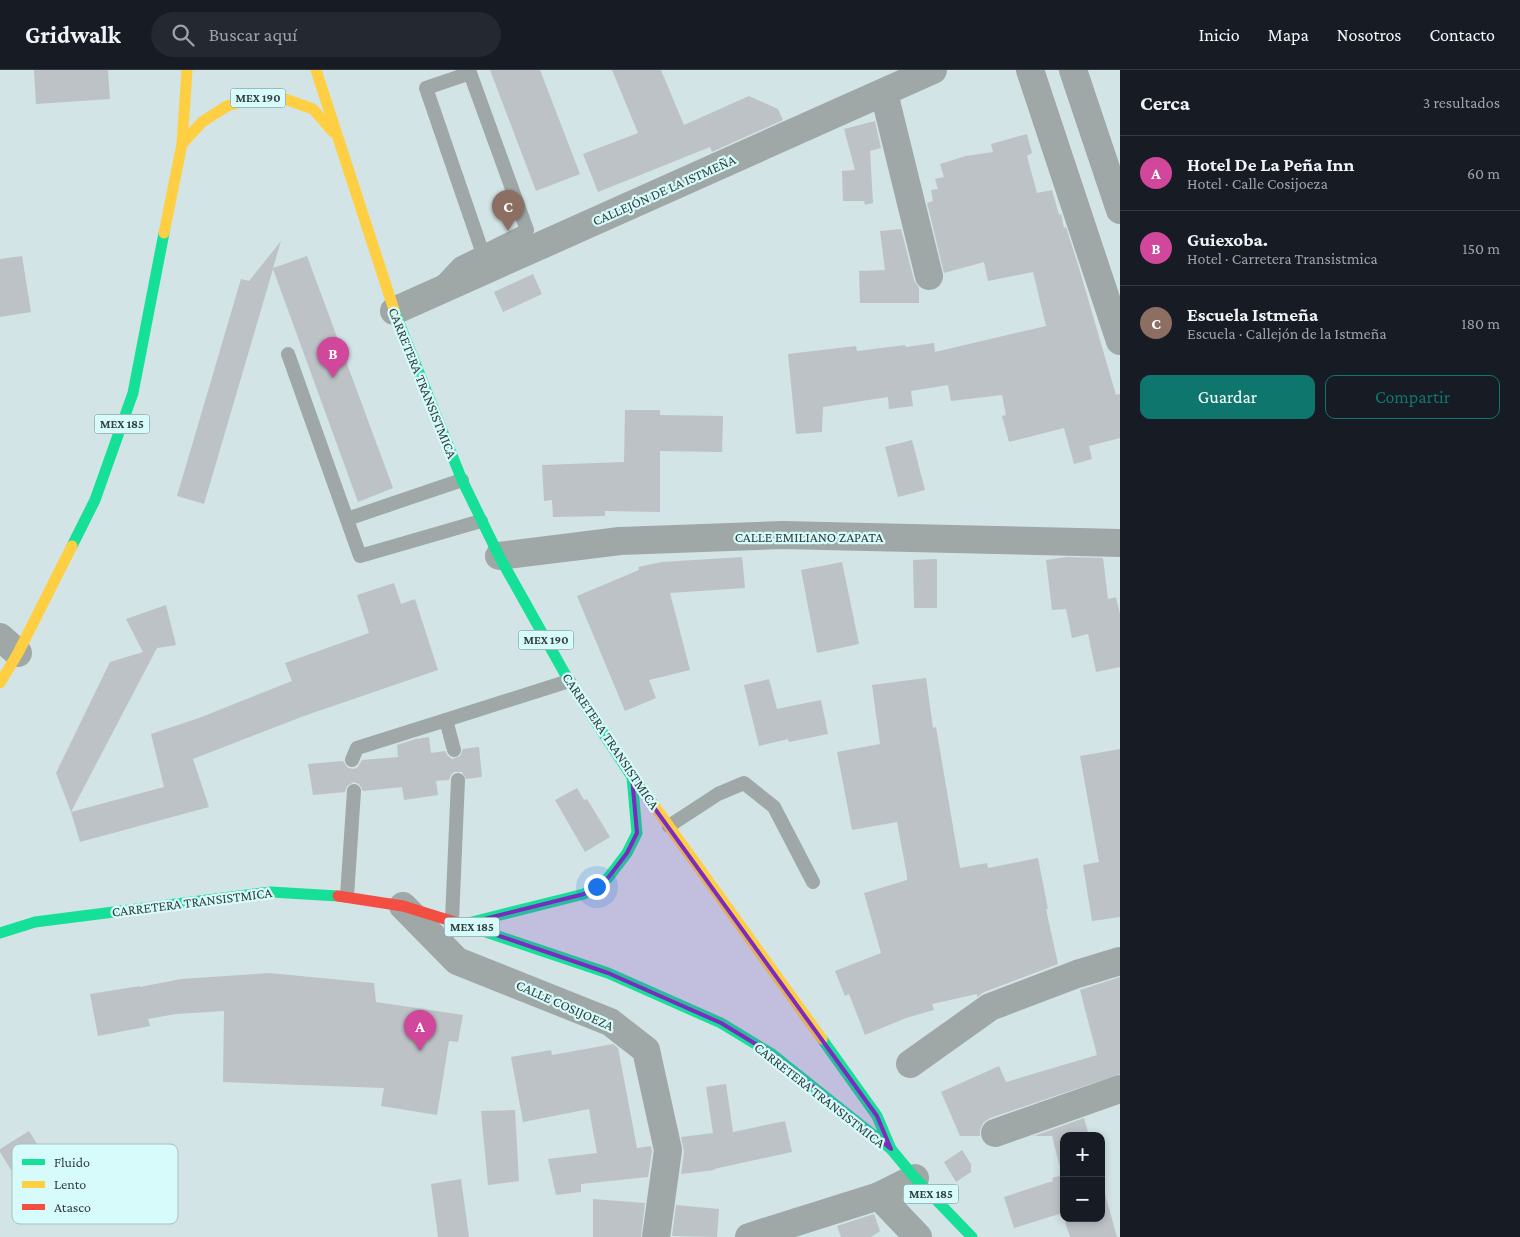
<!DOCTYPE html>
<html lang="es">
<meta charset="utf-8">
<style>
:root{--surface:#171b24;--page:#242831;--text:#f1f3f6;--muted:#9ea1a6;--line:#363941;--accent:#0f766e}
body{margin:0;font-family:"Crimson Pro",serif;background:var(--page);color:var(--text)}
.controls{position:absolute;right:15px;bottom:15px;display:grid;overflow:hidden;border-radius:10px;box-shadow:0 2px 8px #0003}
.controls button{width:45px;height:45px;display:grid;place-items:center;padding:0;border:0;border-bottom:1px solid var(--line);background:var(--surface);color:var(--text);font:25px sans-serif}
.you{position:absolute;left:596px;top:816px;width:18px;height:18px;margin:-12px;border:4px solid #fff;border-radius:50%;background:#1a73e8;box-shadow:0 0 0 8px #1a73e833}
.badge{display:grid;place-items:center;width:32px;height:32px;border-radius:50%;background:var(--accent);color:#fff;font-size:16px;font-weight:700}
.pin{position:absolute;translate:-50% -41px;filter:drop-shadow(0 1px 2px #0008)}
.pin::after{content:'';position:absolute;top:26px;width:18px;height:15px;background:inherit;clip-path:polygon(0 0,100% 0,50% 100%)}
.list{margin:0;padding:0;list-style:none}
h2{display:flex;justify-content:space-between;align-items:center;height:65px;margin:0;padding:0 20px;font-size:21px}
h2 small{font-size:16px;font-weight:400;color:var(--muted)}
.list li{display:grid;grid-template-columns:32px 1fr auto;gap:15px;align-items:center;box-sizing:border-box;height:75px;padding:0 20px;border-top:1px solid var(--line)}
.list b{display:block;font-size:19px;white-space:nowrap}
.list p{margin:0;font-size:16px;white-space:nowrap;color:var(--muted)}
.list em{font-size:16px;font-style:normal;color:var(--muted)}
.actions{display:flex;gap:10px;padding:15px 20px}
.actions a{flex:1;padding:11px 0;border:1px solid var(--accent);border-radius:10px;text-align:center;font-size:18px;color:var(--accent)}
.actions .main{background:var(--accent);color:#fff}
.icon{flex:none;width:28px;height:28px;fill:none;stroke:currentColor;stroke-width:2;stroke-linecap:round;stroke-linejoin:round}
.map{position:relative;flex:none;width:1120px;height:1167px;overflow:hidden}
header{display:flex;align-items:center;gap:30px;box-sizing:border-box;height:70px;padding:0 25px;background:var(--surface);border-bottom:1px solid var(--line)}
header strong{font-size:24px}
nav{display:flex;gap:28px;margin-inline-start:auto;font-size:18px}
.search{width:350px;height:45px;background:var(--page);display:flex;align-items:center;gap:12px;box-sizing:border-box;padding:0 18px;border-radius:28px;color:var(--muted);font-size:19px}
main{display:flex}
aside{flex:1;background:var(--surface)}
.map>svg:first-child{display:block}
.building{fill:#bdc2c6}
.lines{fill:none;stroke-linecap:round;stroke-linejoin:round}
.lane{stroke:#9fa7a7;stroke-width:14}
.street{stroke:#9fa7a7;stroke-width:28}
.fast{stroke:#16e098;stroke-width:11}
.slow{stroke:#ffcf43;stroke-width:11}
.jam{stroke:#f24e42;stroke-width:11}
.marked{fill:#7b2cbf;fill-opacity:0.2;stroke:#7b2cbf;stroke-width:4;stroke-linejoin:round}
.labels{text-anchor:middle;stroke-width:4.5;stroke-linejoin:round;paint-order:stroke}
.shield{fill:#d7fafa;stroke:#647878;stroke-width:1}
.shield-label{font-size:12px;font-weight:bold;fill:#324040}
.street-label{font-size:14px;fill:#324040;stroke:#d7fafa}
.key{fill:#d7fafa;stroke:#a6c2c2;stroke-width:1}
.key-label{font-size:14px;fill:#324040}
</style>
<header>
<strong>Gridwalk</strong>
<div class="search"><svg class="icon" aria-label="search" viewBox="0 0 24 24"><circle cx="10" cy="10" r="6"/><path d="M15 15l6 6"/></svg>Buscar aquí</div>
<nav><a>Inicio</a><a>Mapa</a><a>Nosotros</a><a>Contacto</a></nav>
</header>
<main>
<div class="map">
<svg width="1120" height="1167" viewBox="0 0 1120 1167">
<rect width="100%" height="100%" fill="#d2e4e5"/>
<!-- building -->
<g class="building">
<path d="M 34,0 L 108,0 L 110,29 L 36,34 Z"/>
<path d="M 490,0 L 540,0 L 580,104 L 536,121 Z"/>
<path d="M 612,0 L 661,0 L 684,55 L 749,26 L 778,39 L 783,50 L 712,82 L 710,77 L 598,122 L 583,84 L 638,63 Z"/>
<path d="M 875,51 L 881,78 L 870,81 L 873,133 L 865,135 L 864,131 L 843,131 L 842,101 L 855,100 L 844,59 Z"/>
<path d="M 1027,64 L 1032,83 L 1027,86 L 1037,123 L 1052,120 L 1059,145 L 1061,144 L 1064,158 L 1066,157 L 1079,198 L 1116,325 L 1120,324 L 1120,368 L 1089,376 L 1092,389 L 1074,394 L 1064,358 L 1009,372 L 1002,346 L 1006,345 L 1002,325 L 951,331 L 948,315 L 911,321 L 913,336 L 889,339 L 888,327 L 823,337 L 822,362 L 796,364 L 788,284 L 856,276 L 857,281 L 905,275 L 906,277 L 934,273 L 935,282 L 1046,256 L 1033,202 L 988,211 L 984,192 L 944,203 L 927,133 L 933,131 L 931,120 L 938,119 L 935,109 L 944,107 L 940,94 L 966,86 L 993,82 L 991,74 Z"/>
<path d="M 901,159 L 914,210 L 919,218 L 919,233 L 860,233 L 859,201 L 885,200 L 880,161 Z"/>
<path d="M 281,171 L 273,198 L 307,186 L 393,418 L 358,432 L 273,199 L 204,434 L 177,426 L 241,209 L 249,211 Z"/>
<path d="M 22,186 L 31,242 L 0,247 L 0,189 Z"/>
<path d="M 533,204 L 542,224 L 503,242 L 494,222 Z"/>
<path d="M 625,340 L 660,340 L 660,345 L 723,346 L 722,382 L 660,381 L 660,442 L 605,441 L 605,446 L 553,447 L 552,430 L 544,431 L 542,395 L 624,392 Z"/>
<path d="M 912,370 L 925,420 L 898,427 L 885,377 Z"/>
<path d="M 742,487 L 745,518 L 670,523 L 690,600 L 649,610 L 656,628 L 625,641 L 577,526 L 639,500 L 638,497 L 662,492 Z"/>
<path d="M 1067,487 L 1103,488 L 1108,529 L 1116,527 L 1120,544 L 1120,597 L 1096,602 L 1088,564 L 1072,568 L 1066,539 L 1052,540 L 1046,490 Z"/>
<path d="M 937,489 L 937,538 L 914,538 L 913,490 Z"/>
<path d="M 842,492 L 859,574 L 817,583 L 801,500 Z"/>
<path d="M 394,513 L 401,534 L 415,529 L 438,600 L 304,646 L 193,689 L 209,737 L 80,772 L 71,742 L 164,717 L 151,664 L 199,648 L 292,611 L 285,593 L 369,563 L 357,525 Z"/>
<path d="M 166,535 L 176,575 L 157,578 L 71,742 L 56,703 L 110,592 L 143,582 L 126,549 Z"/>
<path d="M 926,608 L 933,658 L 936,657 L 960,798 L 987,793 L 988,798 L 1038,788 L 1048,839 L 1046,839 L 1058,894 L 984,922 L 977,927 L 977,924 L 932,934 L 934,940 L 906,948 L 865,965 L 849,924 L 845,926 L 835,901 L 881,883 L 864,823 L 907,810 L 907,806 L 897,752 L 852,760 L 837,682 L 880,674 L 872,615 Z"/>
<path d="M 769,609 L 777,639 L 821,630 L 828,664 L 789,672 L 788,669 L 759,676 L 744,615 Z"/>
<path d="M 429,667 L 431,683 L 445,681 L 448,686 L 452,689 L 460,686 L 463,679 L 479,677 L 482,707 L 466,709 L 462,702 L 454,702 L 451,705 L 449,710 L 436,711 L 438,725 L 404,730 L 402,717 L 363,721 L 359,714 L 354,712 L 347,716 L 345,722 L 313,725 L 308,694 L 343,691 L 348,698 L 354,699 L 358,697 L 362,690 L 398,687 L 397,675 L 416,669 Z"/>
<path d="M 1120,679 L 1120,847 L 1092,851 L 1083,795 L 1099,792 L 1080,686 Z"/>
<path d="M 577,718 L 584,730 L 587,729 L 610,767 L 585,782 L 555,730 Z"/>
<path d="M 269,903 L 374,913 L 376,932 L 463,945 L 458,972 L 449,971 L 437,1045 L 381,1036 L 384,1018 L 223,1012 L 224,941 L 176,944 L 148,949 L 150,956 L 98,966 L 90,924 L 140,916 L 140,917 L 181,909 Z"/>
<path d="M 1120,907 L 1120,1004 L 990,1048 L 983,1053 L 980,1060 L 980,1066 L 960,1066 L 941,1022 L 999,996 L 1006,1012 L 1097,985 L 1080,920 Z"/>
<path d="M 613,974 L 618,978 L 637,1078 L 651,1076 L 652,1081 L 648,1107 L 581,1114 L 581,1122 L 556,1125 L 548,1089 L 597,1083 L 589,1039 L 523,1052 L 511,987 L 551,980 L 552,985 Z"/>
<path d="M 726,1014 L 733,1062 L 785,1051 L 792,1082 L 714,1099 L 715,1100 L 681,1104 L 684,1082 L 681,1067 L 713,1063 L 706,1017 Z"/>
<path d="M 515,1040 L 519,1111 L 488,1115 L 481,1041 Z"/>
<path d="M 1084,1048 L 1089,1066 L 1064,1066 L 1064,1148 L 1062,1143 L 1014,1158 L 1004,1127 L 1053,1111 L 1052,1108 L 1062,1105 L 1052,1066 L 1034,1066 Z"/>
<path d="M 29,1061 L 46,1089 L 16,1108 L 0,1082 L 0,1079 Z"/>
<path d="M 962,1080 L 971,1094 L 971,1102 L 956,1112 L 944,1092 Z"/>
<path d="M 461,1109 L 469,1167 L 438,1167 L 431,1114 Z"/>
<path d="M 1101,1110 L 1117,1167 L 1070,1167 L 1064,1148 L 1101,1148 Z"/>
<path d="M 593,1129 L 645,1133 L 641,1167 L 593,1167 Z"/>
<path d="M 676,1135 L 719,1139 L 717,1167 L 672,1166 Z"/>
<path d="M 874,1144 L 880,1161 L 871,1167 L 841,1167 L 837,1156 Z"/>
</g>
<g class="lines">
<!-- lane -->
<g class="lane">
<path d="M 442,212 L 459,194 L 527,160 L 470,3 L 426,18 L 482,181"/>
<path d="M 288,284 L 360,486 L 481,451"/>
<path d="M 347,449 L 462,410"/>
<path d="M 454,680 L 446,650 L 569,611"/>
<path d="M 352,690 L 357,678 L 446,650"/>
<path d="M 669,756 L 718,724 L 744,713 L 774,737 L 813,812"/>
<path d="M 347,826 L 354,721"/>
<path d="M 452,850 L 458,710"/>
</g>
<!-- street -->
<g class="street">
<path d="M 1030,0 L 1120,271"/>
<path d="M 1073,0 L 1120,140"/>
<path d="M 884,23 L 929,206"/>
<path d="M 394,241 L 933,0"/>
<path d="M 499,486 L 620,471 L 782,465 L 1120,473"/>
<path d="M 0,567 L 18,583"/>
<path d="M 403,836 L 457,891 L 610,952 L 646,980 L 668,1080 L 656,1167"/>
<path d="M 910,994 L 990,937 L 1077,904 L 1120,891"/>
<path d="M 995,1063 L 1120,1019"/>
<path d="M 879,1126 L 918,1167"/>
<path d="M 749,1167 L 879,1126 L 915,1108"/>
</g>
<!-- fast -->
<g class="fast">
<path d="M 395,243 L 462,410 L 499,486 L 569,611 L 632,707 L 653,734"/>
<path d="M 72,476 L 95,430 L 133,323 L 164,163"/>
<path d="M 464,854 L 584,824 L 608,808 L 627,783 L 637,763 L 632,707"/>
<path d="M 474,858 L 608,903 L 721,953 L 772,984 L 891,1079 L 915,1108 L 972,1167"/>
<path d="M 0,863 L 35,852 L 271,822 L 338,826"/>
<path d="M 822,969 L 877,1046 L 891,1079"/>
</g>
<!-- slow -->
<g class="slow">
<path d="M 316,0 L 395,243"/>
<path d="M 182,74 L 202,52 L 227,36 L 255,28 L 285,29 L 313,39 L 333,62"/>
<path d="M 164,163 L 182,74 L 187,0"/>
<path d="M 0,613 L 18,583 L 72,476"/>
<path d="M 653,734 L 822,969"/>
</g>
<!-- jam -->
<path class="jam" d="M 338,826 L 403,836 L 474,858"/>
</g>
<!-- marked area -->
<path class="marked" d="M 632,707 L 877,1046 L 891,1079 L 772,984 L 721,953 L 608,903 L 464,854 L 584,824 L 608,808 L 627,783 L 637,763 Z"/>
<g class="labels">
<!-- shield labels -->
<g class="shield">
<rect x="230.5" y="18.5" width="55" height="19" rx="4"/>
<rect x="94.5" y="344.5" width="55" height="19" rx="4"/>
<rect x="518.5" y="560.5" width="55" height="19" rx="4"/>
<rect x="444.5" y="847.5" width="55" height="19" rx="4"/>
<rect x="903.5" y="1114.5" width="55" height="19" rx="4"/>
</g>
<g class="shield-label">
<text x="258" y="32">MEX 190</text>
<text x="122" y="358">MEX 185</text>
<text x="546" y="574">MEX 190</text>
<text x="472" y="861">MEX 185</text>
<text x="931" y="1128">MEX 185</text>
</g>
<!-- street labels -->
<g class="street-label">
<text transform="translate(664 120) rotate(-24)" y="5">CALLEJÓN DE LA ISTMEÑA</text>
<text transform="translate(423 313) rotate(68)" y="5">CARRETERA TRANSISTMICA</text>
<text x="809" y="472">CALLE EMILIANO ZAPATA</text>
<text transform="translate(611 671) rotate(56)" y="5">CARRETERA TRANSISTMICA</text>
<text transform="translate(192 832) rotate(-7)" y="5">CARRETERA TRANSISTMICA</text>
<text transform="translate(565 935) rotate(24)" y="5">CALLE COSIJOEZA</text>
<text transform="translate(820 1025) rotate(38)" y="5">CARRETERA TRANSISTMICA</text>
</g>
</g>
<!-- legend -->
<rect x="12" y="1074" width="166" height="80" rx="8" class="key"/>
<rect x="22" y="1089" width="23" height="6" fill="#16e098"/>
<rect x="22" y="1111" width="23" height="7" fill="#ffcf43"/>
<rect x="22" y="1134" width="23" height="6" fill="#f24e42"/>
<g class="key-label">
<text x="54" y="1097">Fluido</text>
<text x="54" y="1119">Lento</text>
<text x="54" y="1142">Atasco</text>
</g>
</svg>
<div class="controls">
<button>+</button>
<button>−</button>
</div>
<div class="you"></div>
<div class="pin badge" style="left:420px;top:981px;background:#d1479c">A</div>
<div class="pin badge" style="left:333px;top:308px;background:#d1479c">B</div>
<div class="pin badge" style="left:508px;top:161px;background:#8d6e63">C</div>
</div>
<aside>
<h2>Cerca<small>3 resultados</small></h2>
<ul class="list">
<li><span class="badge" style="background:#d1479c">A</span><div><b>Hotel De La Peña Inn</b><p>Hotel · Calle Cosijoeza</p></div><em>60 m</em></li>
<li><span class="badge" style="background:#d1479c">B</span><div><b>Guiexoba.</b><p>Hotel · Carretera Transistmica</p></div><em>150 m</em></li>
<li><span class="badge" style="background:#8d6e63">C</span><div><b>Escuela Istmeña</b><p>Escuela · Callejón de la Istmeña</p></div><em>180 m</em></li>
</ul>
<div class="actions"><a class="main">Guardar</a><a>Compartir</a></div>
</aside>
</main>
